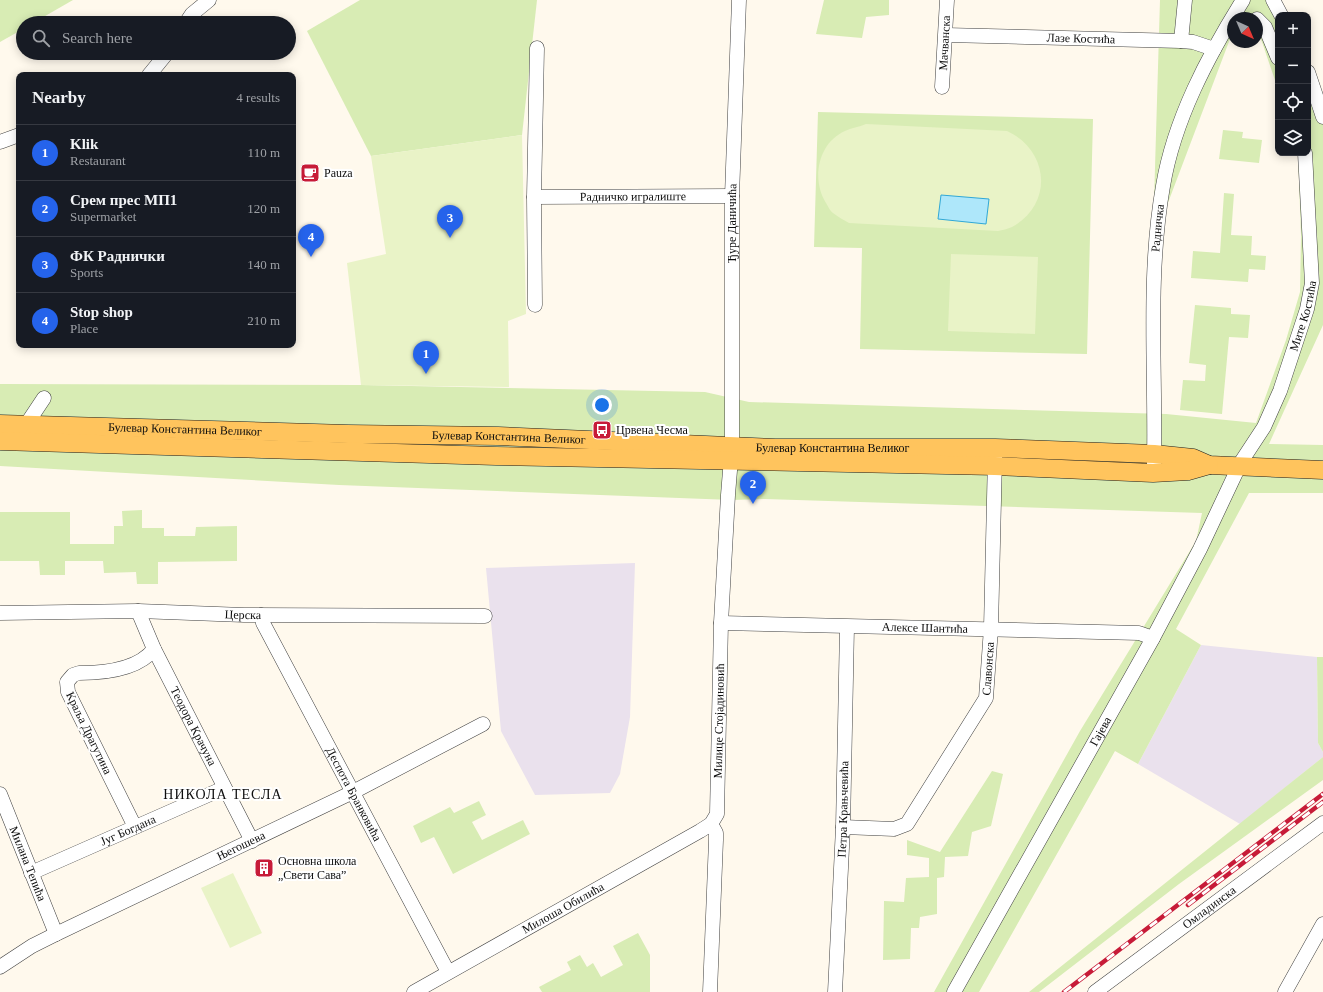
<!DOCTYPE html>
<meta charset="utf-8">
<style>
:root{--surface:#171b24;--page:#242831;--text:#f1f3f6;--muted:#9ea1a6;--line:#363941;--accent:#2563eb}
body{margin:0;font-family:"Times New Roman",serif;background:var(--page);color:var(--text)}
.controls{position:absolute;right:12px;top:12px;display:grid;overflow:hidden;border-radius:8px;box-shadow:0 2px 10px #0003}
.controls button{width:36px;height:36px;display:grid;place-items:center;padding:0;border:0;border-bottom:1px solid var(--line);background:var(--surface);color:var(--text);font:20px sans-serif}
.compass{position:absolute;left:1227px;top:12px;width:36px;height:36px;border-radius:50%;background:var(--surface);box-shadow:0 2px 10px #0003;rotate:136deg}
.you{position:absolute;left:602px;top:405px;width:14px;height:14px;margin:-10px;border:3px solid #fff;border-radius:50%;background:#1a73e8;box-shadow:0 0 0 6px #1a73e833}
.badge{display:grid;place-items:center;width:26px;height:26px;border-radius:50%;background:var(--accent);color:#fff;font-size:13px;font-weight:700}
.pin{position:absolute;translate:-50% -33px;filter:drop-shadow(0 1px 2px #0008)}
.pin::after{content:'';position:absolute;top:21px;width:14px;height:12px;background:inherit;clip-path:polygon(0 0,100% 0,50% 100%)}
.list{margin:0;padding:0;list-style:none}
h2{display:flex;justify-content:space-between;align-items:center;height:52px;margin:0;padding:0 16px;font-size:17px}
h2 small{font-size:13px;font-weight:400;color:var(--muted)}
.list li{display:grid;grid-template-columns:26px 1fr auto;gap:12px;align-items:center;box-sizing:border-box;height:56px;padding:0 16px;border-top:1px solid var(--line)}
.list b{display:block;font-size:15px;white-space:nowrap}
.list p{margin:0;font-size:13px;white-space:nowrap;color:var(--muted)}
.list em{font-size:13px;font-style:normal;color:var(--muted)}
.icon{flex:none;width:22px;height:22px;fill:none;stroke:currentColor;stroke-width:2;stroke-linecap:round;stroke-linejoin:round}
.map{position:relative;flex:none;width:1323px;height:992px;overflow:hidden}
.search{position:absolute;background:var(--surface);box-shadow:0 2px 10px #0003;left:16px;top:16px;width:280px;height:44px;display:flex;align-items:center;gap:10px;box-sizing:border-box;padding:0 14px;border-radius:22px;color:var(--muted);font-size:15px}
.panel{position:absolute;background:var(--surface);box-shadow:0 2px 10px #0003;left:16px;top:72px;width:280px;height:276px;border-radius:8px}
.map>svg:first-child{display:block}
.industrial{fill:#eae1ed}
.green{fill:#d8ecb4}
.pitch{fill:#e9f3c7}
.water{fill:#aee7fa;stroke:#30a8d7}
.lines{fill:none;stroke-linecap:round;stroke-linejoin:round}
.minor-casing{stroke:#404040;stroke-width:15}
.major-casing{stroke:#1e1e1e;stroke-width:19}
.minor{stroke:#fff;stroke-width:14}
.major{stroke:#ffc45d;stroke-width:18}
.rail-casing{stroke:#c71b38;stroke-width:4.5}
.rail{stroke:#fff;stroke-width:3;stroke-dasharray:9;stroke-linecap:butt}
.labels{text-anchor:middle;stroke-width:4;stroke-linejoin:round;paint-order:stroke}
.street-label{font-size:12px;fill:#0d0d0d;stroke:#fff}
.poi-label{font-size:12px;fill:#0d0d0d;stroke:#fff;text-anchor:start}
.quarter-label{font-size:14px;letter-spacing:1px;fill:#0d0d0d;stroke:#fff}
</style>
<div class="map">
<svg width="1323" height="992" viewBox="0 0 1323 992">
<rect width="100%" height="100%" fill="#fff9ed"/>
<!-- industrial -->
<g class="industrial">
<path d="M 635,563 L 630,717 L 620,774 L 610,793 L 535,795 L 501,731 L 486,568 Z"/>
<path d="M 1201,645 L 1317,657 L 1318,743 L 1323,752 L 1323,757 L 1240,824 L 1138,764 Z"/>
</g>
<!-- green -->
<g class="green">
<path d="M 0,0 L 73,0 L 33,23 L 23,23 L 23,29 L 0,42 Z"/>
<path d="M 360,0 L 537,0 L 522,135 L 371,156 L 307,31 Z"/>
<path d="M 824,0 L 889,0 L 889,15 L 866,17 L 862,38 L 816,34 Z"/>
<path d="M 1160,0 L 1275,0 L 1278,15 L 1278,89 L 1262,42 L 1257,31 L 1257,18 L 1243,18 L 1239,15 L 1233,18 L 1233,31 L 1166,208 L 1154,201 Z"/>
<path d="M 1308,67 L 1323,112 L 1323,325 L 1269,444 L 1323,445 L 1323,493 L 1249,493 L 1176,629 L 1201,645 L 1138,764 L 1115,751 L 979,992 L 934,992 L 1080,731 L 1196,541 L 1202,513 L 765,499 L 732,500 L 339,485 L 0,466 L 0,384 L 361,385 L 705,392 L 749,402 L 1166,414 L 1256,423 L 1286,340 L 1300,292 L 1301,235 L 1298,153 L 1308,153 Z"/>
<path d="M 818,112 L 1093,119 L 1087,354 L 860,349 L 862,248 L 814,247 Z"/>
<path d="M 1223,130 L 1243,132 L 1242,138 L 1262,140 L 1259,163 L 1219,159 Z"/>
<path d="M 1224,193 L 1234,194 L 1231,235 L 1252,236 L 1251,255 L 1266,256 L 1265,270 L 1249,269 L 1248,282 L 1191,278 L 1193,251 L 1220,253 Z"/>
<path d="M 1195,305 L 1231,308 L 1231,314 L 1250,315 L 1248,338 L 1229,337 L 1222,414 L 1180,410 L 1183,380 L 1205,381 L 1206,365 L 1189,363 Z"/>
<path d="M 142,510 L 142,528 L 164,528 L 164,536 L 195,536 L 196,527 L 237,526 L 237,561 L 158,562 L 158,584 L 137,584 L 136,572 L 104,573 L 103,561 L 65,561 L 65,575 L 40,575 L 39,561 L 0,561 L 0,512 L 70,512 L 70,544 L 114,544 L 114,526 L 123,526 L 122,511 Z"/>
<path d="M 1317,657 L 1323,657 L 1323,752 L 1318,743 Z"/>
<path d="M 1323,757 L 1323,780 L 1179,884 L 1039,992 L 1029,992 Z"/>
<path d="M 992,771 L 1003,774 L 991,826 L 972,832 L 968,856 L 945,857 L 944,877 L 937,878 L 937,914 L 920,917 L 919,928 L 911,928 L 910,959 L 883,960 L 884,901 L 904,902 L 906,878 L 929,877 L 929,858 L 907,855 L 907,840 L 940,852 Z"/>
<path d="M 479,801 L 486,815 L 472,822 L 482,840 L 523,820 L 530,834 L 453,874 L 434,837 L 421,843 L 413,826 L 450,807 L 454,813 Z"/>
<path d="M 638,933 L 650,955 L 650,992 L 542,992 L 539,987 L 571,970 L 567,962 L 580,955 L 587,967 L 593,963 L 601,977 L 623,965 L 613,946 Z"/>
</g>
<!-- pitch -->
<g class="pitch">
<path d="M 866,124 L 1007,131 C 1049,150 1054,204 1012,227 C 1008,229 1002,230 998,231 L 849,223 C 844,220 838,217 833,213 C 830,211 828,206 826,203 C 811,179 818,143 845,131 C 851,128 859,127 866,124 Z"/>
<path d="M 522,135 L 526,314 L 508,321 L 509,387 L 361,385 L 347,263 L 386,254 L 371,156 Z"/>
<path d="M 951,254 L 1038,257 L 1035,334 L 948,331 Z"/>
<path d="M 233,873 L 262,933 L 230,948 L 201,888 Z"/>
</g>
<!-- water -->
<path class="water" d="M 941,195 L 989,199 L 986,224 L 938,219 Z"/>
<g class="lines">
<!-- minor casing -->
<g class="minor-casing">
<g id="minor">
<path d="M 1273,0 L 1281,15"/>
<path d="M 1257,19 L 1265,27 L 1278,58"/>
<path d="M 186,23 L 192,14 L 209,0"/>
<path id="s1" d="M 946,35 L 1181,41 L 1193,42 L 1214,49"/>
<path d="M 1181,41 L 1185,0"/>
<path d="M 1308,72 L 1323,117"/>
<path d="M 149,75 L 167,53"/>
<path id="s2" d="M 942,87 L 947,0"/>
<path d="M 0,142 L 19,135"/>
<path id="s3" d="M 534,197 L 732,196"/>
<path d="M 535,305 L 534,197 L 537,48"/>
<path d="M 26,425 L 44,398"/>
<path id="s4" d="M 1154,464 C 1156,371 1147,277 1163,186 C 1174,120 1208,56 1243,0"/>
<path id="s5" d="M 138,611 L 154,649 L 252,841"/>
<path id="s6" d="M 0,613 L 138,611 L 244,615 L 485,616"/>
<path id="s7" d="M 261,615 L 263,623 L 448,972"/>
<path id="s8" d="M 721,623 L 1139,633 L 1153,638"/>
<path id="s9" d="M 0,794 L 56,934"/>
<path d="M 135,827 L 68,692 L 67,682 L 73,675 L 79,673 C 103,673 138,670 154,649"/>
<path id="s10" d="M 843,827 L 894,829 L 907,824 L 986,698 L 991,628 L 995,457"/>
<path id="s11" d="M 31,873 L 224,788"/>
<path id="s12" d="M 0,967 L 32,946 L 56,934 L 353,792 L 483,724"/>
<path id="s13" d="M 414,992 L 700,831 L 711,824 L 717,814 L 721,623 L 728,495 L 732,446 L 732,196 L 739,0"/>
<path d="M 710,992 L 716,840 L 716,833 L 711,824"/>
<path id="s14" d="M 835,992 L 843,827 L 847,627"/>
<path id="s15" d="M 954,992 L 1153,638 L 1200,549 L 1241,462 L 1264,427 L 1280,391 L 1307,309 L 1312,283 L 1305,153"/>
<path id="s16" d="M 1095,992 L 1323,823"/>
<path d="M 1285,992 L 1323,924"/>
</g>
</g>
<!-- major casing -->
<g class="major-casing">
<g id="major">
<path id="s17" d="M 0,424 L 348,434 L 498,436 L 775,448 L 995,448 L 1154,454 L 1193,458 L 1209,465 L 1323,470"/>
<path d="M 0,441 L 496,456 L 995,466 L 1153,473 L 1188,471 L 1209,465"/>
</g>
</g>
<!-- minor -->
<use href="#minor" class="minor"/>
<!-- major -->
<use href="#major" class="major"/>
<!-- rail casing -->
<g class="rail-casing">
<g id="rail">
<path d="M 1188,905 L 1323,802"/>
<path d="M 1064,992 L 1323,794"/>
</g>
</g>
<!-- rail -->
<use href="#rail" class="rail"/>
</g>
<!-- icons -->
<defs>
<g id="cafe-square" transform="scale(1)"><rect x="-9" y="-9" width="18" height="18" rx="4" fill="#c71b38" stroke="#fff"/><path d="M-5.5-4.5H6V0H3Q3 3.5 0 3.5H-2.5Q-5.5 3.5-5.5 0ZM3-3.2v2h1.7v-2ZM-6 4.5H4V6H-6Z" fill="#fff"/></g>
<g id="bus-square" transform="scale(1)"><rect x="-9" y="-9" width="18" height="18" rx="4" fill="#c71b38" stroke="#fff"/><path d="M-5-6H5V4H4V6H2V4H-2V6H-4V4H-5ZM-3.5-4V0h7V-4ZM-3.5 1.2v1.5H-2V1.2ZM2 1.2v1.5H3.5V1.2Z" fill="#fff"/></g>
<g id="building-square" transform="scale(1)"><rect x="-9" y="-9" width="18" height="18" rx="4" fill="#c71b38" stroke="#fff"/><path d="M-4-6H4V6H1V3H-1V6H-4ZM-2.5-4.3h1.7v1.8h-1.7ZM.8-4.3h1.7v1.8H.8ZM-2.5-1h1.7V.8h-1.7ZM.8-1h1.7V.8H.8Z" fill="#fff"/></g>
</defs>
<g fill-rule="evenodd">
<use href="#cafe-square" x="310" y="173"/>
<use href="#bus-square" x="602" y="430"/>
<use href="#building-square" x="264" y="868"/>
</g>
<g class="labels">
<!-- street labels -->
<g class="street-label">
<text dy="4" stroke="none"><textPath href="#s1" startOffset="135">Лазе Костића</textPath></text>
<text dy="4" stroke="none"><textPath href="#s2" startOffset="44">Мачванска</textPath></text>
<text dy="4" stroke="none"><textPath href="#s3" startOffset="99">Радничко игралиште</textPath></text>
<text dy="4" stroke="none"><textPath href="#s13" startOffset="944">Ђуре Даничића</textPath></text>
<text dy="4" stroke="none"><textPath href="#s4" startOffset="236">Радничка</textPath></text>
<text dy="4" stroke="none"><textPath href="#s15" startOffset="763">Мите Костића</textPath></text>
<text dy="4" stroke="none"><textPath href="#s17" startOffset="185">Булевар Константина Великог</textPath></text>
<text dy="4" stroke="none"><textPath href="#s17" startOffset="509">Булевар Константина Великог</textPath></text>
<text dy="4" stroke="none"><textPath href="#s17" startOffset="833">Булевар Константина Великог</textPath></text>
<text dy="4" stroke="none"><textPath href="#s6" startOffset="243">Церска</textPath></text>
<text dy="4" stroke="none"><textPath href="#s8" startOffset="204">Алексе Шантића</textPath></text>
<text dy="4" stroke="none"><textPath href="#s10" startOffset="243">Славонска</textPath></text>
<text dy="4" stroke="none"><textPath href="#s13" startOffset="446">Милице Стојадиновић</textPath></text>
<text dy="4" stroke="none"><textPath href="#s5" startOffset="128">Теодора Крачуна</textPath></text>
<text dy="4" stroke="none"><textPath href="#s15" startOffset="299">Гајева</textPath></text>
<text transform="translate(89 733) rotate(64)" y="4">Краља Драгутина</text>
<text dy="4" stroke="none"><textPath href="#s7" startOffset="202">Деспота Бранковића</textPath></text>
<text dy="4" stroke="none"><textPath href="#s14" startOffset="183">Петра Крањчевића</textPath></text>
<text dy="4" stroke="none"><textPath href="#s11" startOffset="106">Југ Богдана</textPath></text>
<text dy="4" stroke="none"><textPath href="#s12" startOffset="270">Његошева</textPath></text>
<text dy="4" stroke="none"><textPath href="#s9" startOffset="75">Милана Тепића</textPath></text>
<text dy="4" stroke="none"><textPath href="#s16" startOffset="142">Омладинска</textPath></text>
<text dy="4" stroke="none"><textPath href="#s13" startOffset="171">Милоша Обилића</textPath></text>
</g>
<!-- poi labels -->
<g class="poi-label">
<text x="324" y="177">Pauza</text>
<text x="616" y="434">Црвена Чесма</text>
<text x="278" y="865">Основна школа<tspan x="278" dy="14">„Свети Сава”</tspan></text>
</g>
<!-- quarter labels -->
<g class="quarter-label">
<text x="223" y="799">НИКОЛА ТЕСЛА</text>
</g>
</g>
</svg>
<div class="controls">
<button>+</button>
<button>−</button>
<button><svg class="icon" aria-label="locate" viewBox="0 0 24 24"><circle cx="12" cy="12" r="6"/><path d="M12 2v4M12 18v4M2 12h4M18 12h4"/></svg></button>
<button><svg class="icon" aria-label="layers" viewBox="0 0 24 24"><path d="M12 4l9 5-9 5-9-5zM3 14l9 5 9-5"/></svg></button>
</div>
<svg class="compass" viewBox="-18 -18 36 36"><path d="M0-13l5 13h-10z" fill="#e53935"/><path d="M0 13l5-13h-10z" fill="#9ea1a6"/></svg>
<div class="you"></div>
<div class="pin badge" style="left:426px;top:374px">1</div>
<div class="pin badge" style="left:753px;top:504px">2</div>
<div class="pin badge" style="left:450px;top:238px">3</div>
<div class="pin badge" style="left:311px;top:257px">4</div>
<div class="search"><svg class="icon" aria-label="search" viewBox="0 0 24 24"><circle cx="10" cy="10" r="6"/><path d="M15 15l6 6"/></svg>Search here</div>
<section class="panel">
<h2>Nearby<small>4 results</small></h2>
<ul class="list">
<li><span class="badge">1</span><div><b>Klik</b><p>Restaurant</p></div><em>110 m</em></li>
<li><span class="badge">2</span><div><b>Срем прес МП1</b><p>Supermarket</p></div><em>120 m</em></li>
<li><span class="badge">3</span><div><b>ФК Раднички</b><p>Sports</p></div><em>140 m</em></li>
<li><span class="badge">4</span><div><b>Stop shop</b><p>Place</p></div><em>210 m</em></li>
</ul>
</section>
</div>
